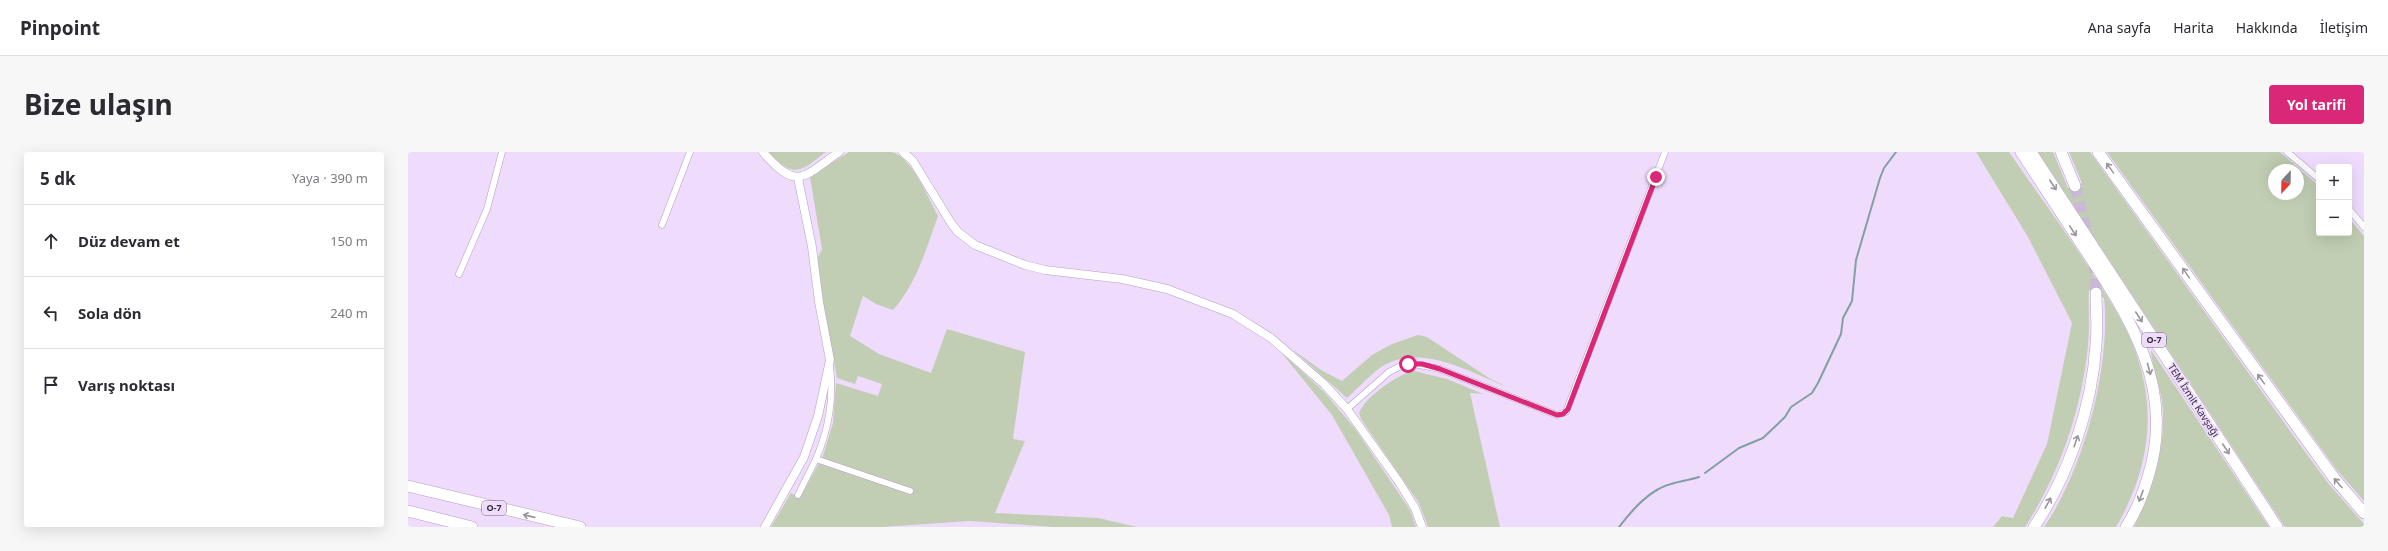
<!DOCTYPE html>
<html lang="tr">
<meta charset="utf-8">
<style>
:root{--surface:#fff;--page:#f7f7f7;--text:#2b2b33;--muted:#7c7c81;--line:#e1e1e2;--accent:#db2777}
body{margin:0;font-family:"Noto Sans",sans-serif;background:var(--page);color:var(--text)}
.controls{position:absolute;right:12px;top:12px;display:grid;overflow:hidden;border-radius:4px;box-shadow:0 4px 16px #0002}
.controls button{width:36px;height:36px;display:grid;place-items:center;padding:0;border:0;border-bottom:1px solid var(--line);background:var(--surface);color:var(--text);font:20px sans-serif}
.compass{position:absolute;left:1860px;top:12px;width:36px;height:36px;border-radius:50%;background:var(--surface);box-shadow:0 4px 16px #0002;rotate:202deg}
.stop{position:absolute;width:12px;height:12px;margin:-9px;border:3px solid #db2777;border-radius:50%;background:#fff}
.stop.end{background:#db2777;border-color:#fff;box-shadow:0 1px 4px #0008}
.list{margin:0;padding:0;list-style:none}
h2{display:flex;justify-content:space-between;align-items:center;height:52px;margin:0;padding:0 16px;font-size:17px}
h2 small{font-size:13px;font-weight:400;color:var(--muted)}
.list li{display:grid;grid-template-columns:26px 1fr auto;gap:12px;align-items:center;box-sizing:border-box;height:72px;padding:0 16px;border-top:1px solid var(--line)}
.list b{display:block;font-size:15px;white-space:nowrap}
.list em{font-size:13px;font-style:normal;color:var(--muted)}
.icon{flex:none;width:22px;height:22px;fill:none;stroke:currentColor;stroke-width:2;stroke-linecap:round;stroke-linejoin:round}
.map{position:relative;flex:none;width:1956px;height:375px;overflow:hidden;border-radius:4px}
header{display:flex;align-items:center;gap:24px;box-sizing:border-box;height:56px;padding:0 20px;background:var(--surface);border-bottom:1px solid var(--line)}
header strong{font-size:19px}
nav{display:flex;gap:22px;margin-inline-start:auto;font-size:14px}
.intro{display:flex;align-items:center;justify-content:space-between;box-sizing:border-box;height:96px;padding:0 24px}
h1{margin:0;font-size:28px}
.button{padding:10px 18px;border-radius:4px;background:var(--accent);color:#fff;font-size:14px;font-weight:700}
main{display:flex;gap:24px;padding:0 24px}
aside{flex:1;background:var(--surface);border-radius:4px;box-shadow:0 4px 16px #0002}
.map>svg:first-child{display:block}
.green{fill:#c1ceb3;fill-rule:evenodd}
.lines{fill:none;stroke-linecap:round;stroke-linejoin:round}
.stream{stroke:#829fa5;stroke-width:2}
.highway-tunnel{stroke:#cab9d6;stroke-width:11;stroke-dasharray:11 5.5;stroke-linecap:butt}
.street-casing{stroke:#b2a0c0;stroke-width:7}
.secondary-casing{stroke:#b2a0c0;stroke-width:9}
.highway-casing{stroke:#b2a0c0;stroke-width:12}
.street{stroke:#fff;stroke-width:6}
.secondary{stroke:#fff;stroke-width:8}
.highway{stroke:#fff;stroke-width:11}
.oneway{stroke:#9a969d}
.route{stroke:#db2777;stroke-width:5}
.labels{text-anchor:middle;stroke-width:3.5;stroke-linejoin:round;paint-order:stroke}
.shield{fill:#efdcfd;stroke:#6e6275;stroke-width:1}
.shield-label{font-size:9px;font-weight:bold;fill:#362e3b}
.street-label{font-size:10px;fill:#362e3b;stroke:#efdcfd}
</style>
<header>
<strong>Pinpoint</strong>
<nav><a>Ana sayfa</a><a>Harita</a><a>Hakkında</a><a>İletişim</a></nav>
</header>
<div class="intro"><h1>Bize ulaşın</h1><a class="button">Yol tarifi</a></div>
<main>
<aside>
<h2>5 dk<small>Yaya · 390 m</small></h2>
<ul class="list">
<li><svg class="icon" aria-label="ahead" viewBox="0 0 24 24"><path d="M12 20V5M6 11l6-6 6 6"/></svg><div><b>Düz devam et</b></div><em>150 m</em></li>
<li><svg class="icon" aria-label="left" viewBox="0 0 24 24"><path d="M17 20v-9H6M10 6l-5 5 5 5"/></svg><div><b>Sola dön</b></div><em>240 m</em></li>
<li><svg class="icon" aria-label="arrive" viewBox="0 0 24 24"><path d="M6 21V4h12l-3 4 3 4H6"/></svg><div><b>Varış noktası</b></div></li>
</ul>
</aside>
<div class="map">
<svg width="1956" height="375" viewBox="0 0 1956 375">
<rect width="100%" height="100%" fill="#efdcfd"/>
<!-- green -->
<g class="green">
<path d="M 360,0 L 418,0 C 392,20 386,27 360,0 Z"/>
<path d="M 441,0 C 454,0 471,0 484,0 C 503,4 521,47 530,64 C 518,97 509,131 485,158 L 468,152 L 455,144 L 442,184 L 471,202 L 523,221 L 539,177 L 617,200 L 605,287 L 617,289 L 587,361 L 690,366 L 729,375 L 645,375 L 562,369 L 474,375 L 363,375 L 383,341 L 392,346 L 411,311 L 503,342 L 505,337 L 414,307 L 425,271 L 428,231 L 470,244 L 474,232 L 450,224 L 447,232 L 429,226 L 408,110 L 414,97 L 402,25 Z"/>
<path d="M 1568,0 L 1601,0 C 1629,41 1659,81 1685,122 C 1694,137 1704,151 1712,166 C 1751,236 1748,307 1708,375 L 1636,375 C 1676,318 1703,214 1696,146 L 1681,138 C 1680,156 1682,174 1680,193 C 1674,257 1652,321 1617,375 L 1585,375 L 1594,364 L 1605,366 L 1639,292 L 1664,171 L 1620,85 Z"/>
<path d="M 1630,0 L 1645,0 L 1660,36 L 1674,31 L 1661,0 L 1682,0 L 1895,297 L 1920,331 L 1956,372 L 1956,375 L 1877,375 Z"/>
<path d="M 1699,0 L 1872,0 L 1911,34 L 1911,81 L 1941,81 L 1941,66 L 1956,84 L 1956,349 L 1928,317 ZM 1866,18 L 1890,18 L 1890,42 L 1866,42 Z"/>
<path d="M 1010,183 L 1019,185 L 1081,226 L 1099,235 C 1062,220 1012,190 973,215 C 961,224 950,236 939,246 L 884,197 L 913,218 L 934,229 L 964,203 L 984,192 Z"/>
<path d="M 1743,198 L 1861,375 L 1726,375 C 1746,336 1759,292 1754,248 C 1752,237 1742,204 1743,198 Z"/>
<path d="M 872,199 L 917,241 L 948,278 L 1002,358 L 1008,375 L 984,375 L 981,363 L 924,263 Z"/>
<path d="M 1006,219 L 1039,227 L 1075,242 L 1062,241 L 1092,375 L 1020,375 L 1011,351 L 953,267 L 951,261 C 957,245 991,221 1006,219 Z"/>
</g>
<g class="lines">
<!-- stream -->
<g class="stream">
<path d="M 1297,321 L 1331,296 L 1355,286 L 1377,265 L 1383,255 L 1404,241 L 1410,231 L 1433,182 L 1435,166 L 1444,149 L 1448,108 L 1472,26 L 1476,16 L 1488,0"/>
<path d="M 1211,375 C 1224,358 1242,337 1263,332 C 1272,329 1282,328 1291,325"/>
</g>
<!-- highway-tunnel -->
<g class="highway-tunnel">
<path d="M 1667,34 L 1681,89"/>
<path d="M 1686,110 L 1688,141"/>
</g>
<!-- street casing -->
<g class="street-casing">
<g id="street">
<path d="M 1879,0 L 1911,27"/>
<path d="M 1941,57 L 1956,75"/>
<path d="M 254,73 L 282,0"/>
<path d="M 51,122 L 79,57 L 94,0"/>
<path d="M 422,214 C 426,247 421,277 408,307 L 502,339"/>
<path d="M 939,257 L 981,220 L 993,214 L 1006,212 L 1032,217 L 1149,263 L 1158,260 L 1257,0"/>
<path d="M 390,343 L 408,307"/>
</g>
</g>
<!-- secondary casing -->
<g class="secondary-casing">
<g id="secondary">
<path d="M 355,0 C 389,39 394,26 431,0"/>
<path d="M 495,0 L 505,9 L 543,71 L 550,80 L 567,93 L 617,113 L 637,118 L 714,127 L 759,137 L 825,162 L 863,186 L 916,232 L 939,257 L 991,330 L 1007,356 L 1014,375"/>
<path d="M 357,375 L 396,305 L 410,264 L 422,208 L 411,150 L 404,95 L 390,26"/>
</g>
</g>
<!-- highway casing -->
<g class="highway-casing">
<g id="highway">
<path d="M 1613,0 C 1634,32 1655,64 1676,96 C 1723,167 1768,237 1740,325 C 1735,342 1728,360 1718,375"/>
<path d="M 1623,0 L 1869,375"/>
<path d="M 1653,0 L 1667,34"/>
<path d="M 1690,0 L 1926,326 L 1956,361"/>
<path d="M 0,334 L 172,375"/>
<path d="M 0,359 L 64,375"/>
<path d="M 1626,375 C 1661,322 1684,256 1688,192 C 1690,175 1688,158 1688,141"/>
</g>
</g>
<!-- street -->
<use href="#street" class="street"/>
<!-- secondary -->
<use href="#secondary" class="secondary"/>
<!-- highway -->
<use href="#highway" class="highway"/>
</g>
<!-- one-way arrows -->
<defs><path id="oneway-shaft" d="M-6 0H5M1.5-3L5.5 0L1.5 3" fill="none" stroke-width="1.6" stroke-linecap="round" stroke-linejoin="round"/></defs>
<g class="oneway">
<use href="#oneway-shaft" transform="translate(1702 16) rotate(-126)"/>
<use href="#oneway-shaft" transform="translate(1645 33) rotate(57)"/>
<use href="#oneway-shaft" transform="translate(1665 79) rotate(57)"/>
<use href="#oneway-shaft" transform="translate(1778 121) rotate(-125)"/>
<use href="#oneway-shaft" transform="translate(1731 165) rotate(57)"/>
<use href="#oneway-shaft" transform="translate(1741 217) rotate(75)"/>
<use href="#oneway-shaft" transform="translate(1853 227) rotate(-126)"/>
<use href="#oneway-shaft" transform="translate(1668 289) rotate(-71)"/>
<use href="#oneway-shaft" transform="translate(1818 297) rotate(57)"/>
<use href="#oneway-shaft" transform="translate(1930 331) rotate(-131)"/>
<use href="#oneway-shaft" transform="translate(1733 344) rotate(111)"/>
<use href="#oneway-shaft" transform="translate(1640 351) rotate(-61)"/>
<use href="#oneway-shaft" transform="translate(121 364) rotate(-167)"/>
</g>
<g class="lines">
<!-- route -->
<path class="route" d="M 1000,212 L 1014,212 L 1032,217 L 1149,263 L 1155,262 L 1160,257 L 1248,25"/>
</g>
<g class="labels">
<!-- shield labels -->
<g class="shield">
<rect x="1734" y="181" width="24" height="14" rx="3"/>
<rect x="74" y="349" width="24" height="14" rx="3"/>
</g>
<g class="shield-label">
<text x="1746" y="191">O-7</text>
<text x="86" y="359">O-7</text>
</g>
<!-- street labels -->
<g class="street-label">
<text transform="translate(1786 248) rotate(57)" y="4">TEM İzmit Kavşağı</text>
</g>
</g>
</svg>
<div class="controls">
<button>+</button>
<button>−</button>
</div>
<svg class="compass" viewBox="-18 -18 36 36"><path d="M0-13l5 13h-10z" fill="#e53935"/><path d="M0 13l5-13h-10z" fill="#7c7c81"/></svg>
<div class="stop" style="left:1000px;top:212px"></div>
<div class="stop end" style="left:1248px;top:25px"></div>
</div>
</main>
